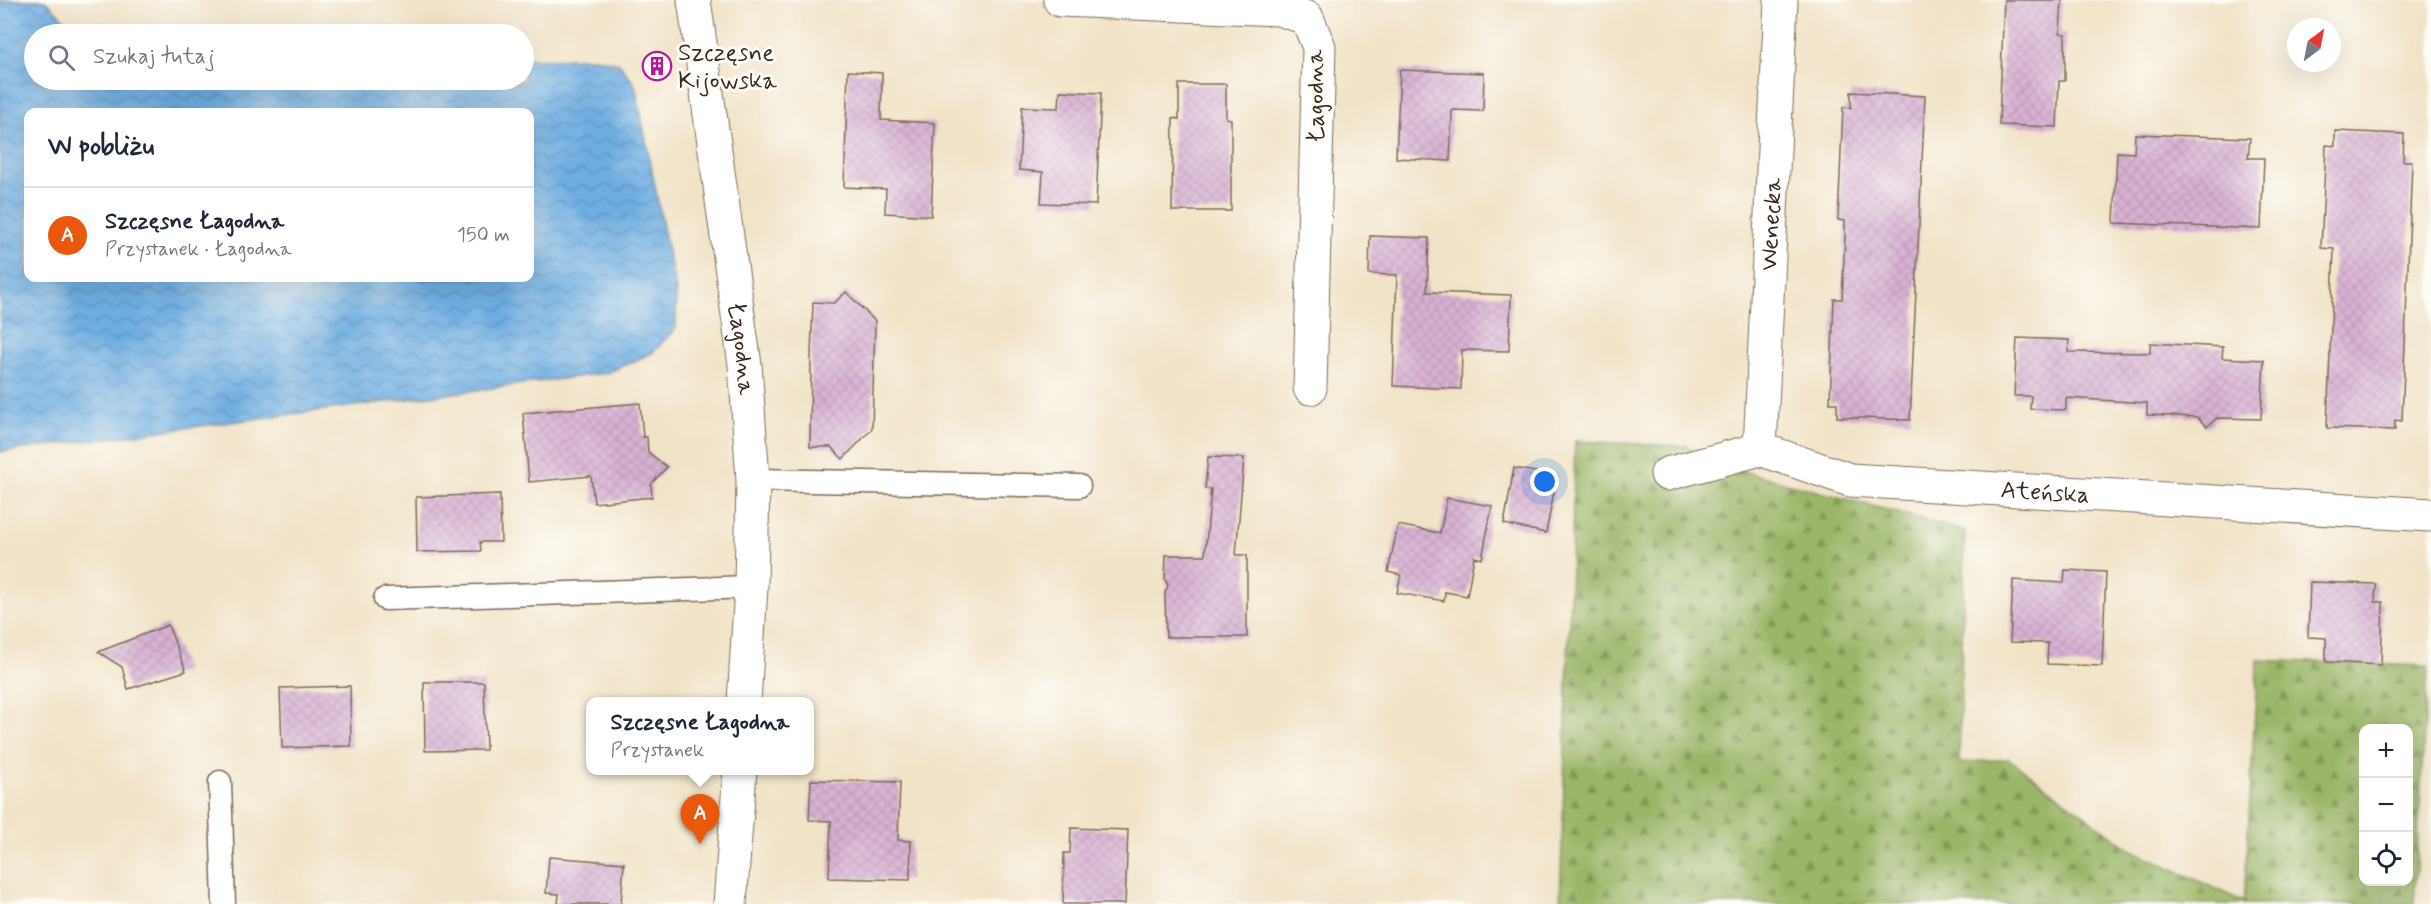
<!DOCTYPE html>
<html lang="pl">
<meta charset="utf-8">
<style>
:root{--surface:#fff;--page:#f6f6f7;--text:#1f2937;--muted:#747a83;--line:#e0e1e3;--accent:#ea580c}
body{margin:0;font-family:Mynerve,sans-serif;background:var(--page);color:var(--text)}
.controls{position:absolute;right:18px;bottom:18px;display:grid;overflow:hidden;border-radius:12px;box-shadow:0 6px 24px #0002}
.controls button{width:54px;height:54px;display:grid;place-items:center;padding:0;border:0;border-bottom:2px solid var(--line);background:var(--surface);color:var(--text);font:30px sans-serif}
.compass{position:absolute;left:2287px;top:18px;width:54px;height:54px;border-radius:50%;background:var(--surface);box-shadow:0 6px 24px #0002;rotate:32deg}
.you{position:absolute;left:1545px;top:482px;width:21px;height:21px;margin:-15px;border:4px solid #fff;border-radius:50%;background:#1a73e8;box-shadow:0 0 0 9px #1a73e833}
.badge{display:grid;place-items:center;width:39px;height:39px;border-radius:50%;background:var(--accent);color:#fff;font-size:20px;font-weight:700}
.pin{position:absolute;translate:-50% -50px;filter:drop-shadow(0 2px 3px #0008)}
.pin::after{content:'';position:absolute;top:32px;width:21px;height:18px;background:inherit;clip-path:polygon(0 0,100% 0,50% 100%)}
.popup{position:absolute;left:586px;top:697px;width:228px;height:78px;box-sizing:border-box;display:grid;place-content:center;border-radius:12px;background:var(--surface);filter:drop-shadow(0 2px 4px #0005);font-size:20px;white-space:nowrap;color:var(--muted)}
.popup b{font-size:22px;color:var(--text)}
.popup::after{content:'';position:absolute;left:50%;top:100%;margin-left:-12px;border:12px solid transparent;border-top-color:var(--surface)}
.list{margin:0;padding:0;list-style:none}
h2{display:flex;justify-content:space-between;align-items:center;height:78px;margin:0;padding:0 24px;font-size:26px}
h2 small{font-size:20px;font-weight:400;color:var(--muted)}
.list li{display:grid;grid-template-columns:39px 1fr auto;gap:18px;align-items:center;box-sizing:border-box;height:96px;padding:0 24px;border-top:2px solid var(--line)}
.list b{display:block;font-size:22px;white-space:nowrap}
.list p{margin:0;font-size:20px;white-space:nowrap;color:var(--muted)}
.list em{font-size:20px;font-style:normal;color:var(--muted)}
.icon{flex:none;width:33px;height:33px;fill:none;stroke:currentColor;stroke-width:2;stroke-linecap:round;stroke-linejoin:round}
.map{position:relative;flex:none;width:2431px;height:904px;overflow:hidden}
.search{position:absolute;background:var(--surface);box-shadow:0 6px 24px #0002;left:24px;top:24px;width:510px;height:66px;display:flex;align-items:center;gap:15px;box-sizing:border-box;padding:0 21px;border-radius:33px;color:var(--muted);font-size:22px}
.panel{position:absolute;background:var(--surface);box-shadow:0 6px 24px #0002;left:24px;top:108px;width:510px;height:174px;border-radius:12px}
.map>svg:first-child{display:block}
.forest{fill:url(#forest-firs);stroke:#6b7043;stroke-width:1.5;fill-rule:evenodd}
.water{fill:url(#water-waves);stroke:#546c80;stroke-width:1.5;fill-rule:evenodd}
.building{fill:url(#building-cross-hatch)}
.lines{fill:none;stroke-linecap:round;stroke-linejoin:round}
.service-casing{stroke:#7b6b59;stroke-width:25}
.minor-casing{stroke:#7b6b59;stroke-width:35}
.service{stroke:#fff;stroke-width:22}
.minor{stroke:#fff;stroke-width:33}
.labels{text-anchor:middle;stroke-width:6;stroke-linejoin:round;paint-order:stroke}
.poi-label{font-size:24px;fill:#3b2a1e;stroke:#fdfcf7;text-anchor:start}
.street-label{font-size:24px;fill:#3b2a1e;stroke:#fdfcf7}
</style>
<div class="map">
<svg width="2431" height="904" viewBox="0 0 2431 904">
<defs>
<pattern id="forest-firs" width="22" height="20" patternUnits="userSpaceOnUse" patternTransform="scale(1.5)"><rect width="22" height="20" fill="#9bb668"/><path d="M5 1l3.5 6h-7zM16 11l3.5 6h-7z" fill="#809455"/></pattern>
<pattern id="water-waves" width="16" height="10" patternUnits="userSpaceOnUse" patternTransform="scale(1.5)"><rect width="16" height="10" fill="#6eade1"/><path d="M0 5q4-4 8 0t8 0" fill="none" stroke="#5c8db6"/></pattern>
<pattern id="building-cross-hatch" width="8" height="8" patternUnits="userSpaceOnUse" patternTransform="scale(1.5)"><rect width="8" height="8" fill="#d9b2d4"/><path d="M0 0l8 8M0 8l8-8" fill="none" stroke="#bb99b6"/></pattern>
</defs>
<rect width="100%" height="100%" fill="#fdfcf7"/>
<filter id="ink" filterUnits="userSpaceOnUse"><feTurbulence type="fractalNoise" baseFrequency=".0167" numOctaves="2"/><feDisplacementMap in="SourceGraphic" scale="12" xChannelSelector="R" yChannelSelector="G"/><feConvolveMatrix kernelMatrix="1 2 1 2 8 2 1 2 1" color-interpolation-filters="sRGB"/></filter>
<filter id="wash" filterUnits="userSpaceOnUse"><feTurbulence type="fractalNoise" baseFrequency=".008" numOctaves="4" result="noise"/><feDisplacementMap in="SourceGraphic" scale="24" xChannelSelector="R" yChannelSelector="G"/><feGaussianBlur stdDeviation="1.35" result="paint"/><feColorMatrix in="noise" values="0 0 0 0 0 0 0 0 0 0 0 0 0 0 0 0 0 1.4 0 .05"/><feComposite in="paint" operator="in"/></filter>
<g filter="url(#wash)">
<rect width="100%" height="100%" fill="#f1e3c7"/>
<!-- forest -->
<path class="forest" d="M 1575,441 L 1687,446 L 1746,472 L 1965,531 L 1959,763 L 2009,759 L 2130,849 L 2244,902 L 2258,660 L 2428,666 L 2414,904 L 1560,904 ZM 2364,728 L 2408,728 L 2408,882 L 2364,882 Z"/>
<!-- water -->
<path class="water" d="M 0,0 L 45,0 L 73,28 L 83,34 L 34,34 L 34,80 L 524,80 L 524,59 L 595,58 L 619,63 L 635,85 L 676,292 L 676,328 L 652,353 L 607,373 L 0,452 ZM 28,112 L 530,112 L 530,278 L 28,278 Z"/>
<g id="blocks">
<!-- building -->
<g class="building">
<path d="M 2004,0 L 2062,0 L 2060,33 L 2065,34 L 2065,81 L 2059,81 L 2057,127 L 1999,125 Z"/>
<path d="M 1400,70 L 1484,73 L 1483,111 L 1452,110 L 1450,161 L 1396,158 Z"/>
<path d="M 848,71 L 882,73 L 881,120 L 935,123 L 931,216 L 885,213 L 886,189 L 844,187 Z"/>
<path d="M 1179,84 L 1226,84 L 1226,118 L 1231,119 L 1231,211 L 1172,211 L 1173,118 L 1179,119 Z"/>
<path d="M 1060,91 L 1101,93 L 1096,205 L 1041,203 L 1043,172 L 1019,170 L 1022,107 L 1059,108 Z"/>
<path d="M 1851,92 L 1925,96 L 1910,420 L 1837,417 L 1837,403 L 1830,403 L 1834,299 L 1842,299 L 1845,236 L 1845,221 L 1838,220 L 1843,107 L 1851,108 Z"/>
<path d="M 2335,131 L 2404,134 L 2403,161 L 2412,161 L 2402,421 L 2395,420 L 2395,430 L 2327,428 L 2334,249 L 2321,248 L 2326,145 L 2335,146 Z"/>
<path d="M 2135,134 L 2250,138 L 2248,158 L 2264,158 L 2261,229 L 2114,223 L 2117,152 L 2134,153 Z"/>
<path d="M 1370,236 L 1429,238 L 1427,292 L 1511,295 L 1509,351 L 1462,350 L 1461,389 L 1393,386 L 1397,275 L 1369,274 Z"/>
<path d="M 846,292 L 875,321 L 872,429 L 843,459 L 831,447 L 810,447 L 811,355 L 813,302 L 834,303 Z"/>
<path d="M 2017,338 L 2069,340 L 2068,352 L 2150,353 L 2150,343 L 2223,347 L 2222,358 L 2264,360 L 2261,419 L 2217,418 L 2207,427 L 2197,417 L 2147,415 L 2147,403 L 2066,398 L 2066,410 L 2030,409 L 2031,396 L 2014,396 Z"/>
<path d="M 640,403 L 643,437 L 647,437 L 648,452 L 667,467 L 651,484 L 652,497 L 594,503 L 591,476 L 529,482 L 523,413 Z"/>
<path d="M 1208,457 L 1244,458 L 1236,555 L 1247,555 L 1247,637 L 1166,637 L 1165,593 L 1168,586 L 1165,579 L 1166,555 L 1205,555 L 1211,489 L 1205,489 Z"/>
<path d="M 1514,468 L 1557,476 L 1546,533 L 1504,524 Z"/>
<path d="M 500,494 L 501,542 L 480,542 L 481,551 L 417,552 L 416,497 Z"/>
<path d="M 1447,498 L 1492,506 L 1482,559 L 1474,557 L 1467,596 L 1445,592 L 1444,601 L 1397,593 L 1401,575 L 1388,572 L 1398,525 L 1440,533 Z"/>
<path d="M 2065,570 L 2106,572 L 2102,666 L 2047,664 L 2048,643 L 2010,642 L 2013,580 L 2064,583 Z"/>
<path d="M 2310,582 L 2376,584 L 2375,602 L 2383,602 L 2381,665 L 2326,662 L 2326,638 L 2308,637 Z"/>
<path d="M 168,625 L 186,671 L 128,689 L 122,667 L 98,652 Z"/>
<path d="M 424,682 L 484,682 L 486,750 L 425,751 Z"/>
<path d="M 350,686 L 351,746 L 282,748 L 280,688 Z"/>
<path d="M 811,780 L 900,782 L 898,840 L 911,841 L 910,880 L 829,878 L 831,821 L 809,820 Z"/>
<path d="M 1071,828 L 1128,830 L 1125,904 L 1063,904 L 1064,853 L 1070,853 Z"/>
<path d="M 549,857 L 624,863 L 621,904 L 558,904 L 559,894 L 546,893 Z"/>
</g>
</g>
</g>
<g filter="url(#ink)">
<use href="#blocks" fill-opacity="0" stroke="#7b6b59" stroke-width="1.5"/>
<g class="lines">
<!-- service casing -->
<g class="service-casing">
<g id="service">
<path d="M 753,480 L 1079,486"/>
<path d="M 385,599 L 751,587"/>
<path d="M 220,782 L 224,904"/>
</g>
</g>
<!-- minor casing -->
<g class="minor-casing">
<g id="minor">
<path id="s1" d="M 694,0 L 745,365 L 753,480 L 751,587 L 744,702"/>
<path d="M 1060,0 L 1279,9 L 1307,18 L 1319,47 L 1310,388"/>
<path id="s2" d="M 1760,449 L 1781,0"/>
<path id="s3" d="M 1667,474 L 1760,449 L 1850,480 L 2431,515"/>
<path d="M 730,904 L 740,770"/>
</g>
</g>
<!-- service -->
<use href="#service" class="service"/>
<!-- minor -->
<use href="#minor" class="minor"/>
</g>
</g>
<!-- icons -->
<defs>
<g id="building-ring" transform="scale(1.5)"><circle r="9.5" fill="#fdfcf7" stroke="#b5179e" stroke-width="1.5"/><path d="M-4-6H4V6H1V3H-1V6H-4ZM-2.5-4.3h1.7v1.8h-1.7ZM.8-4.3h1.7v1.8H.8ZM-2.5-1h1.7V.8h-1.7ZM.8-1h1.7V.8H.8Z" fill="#b5179e"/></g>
</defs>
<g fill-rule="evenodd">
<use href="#building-ring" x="657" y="66"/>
</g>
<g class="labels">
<!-- poi labels -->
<g class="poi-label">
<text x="678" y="60">Szczęsne<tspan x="678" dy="28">Kijowska</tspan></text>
</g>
<!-- street labels -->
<g class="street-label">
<text transform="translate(1315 96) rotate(-91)" y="8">Łagodna</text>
<text dy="8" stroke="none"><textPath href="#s2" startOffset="225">Wenecka</textPath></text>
<text dy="8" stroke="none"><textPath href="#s1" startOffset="352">Łagodna</textPath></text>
<text dy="8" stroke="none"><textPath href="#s3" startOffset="387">Ateńska</textPath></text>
</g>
</g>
</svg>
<div class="controls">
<button>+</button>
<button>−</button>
<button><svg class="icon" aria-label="locate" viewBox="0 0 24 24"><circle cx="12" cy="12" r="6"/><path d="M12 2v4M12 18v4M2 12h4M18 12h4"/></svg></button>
</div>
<svg class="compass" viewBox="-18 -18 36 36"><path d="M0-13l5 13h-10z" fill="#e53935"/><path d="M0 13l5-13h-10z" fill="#747a83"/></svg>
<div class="you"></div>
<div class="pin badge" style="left:700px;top:844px">A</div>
<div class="popup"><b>Szczęsne Łagodna</b>Przystanek</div>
<div class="search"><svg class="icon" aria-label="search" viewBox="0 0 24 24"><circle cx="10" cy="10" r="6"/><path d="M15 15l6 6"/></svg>Szukaj tutaj</div>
<section class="panel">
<h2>W pobliżu<small></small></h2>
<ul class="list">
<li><span class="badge">A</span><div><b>Szczęsne Łagodna</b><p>Przystanek · Łagodna</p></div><em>150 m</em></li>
</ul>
</section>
</div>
